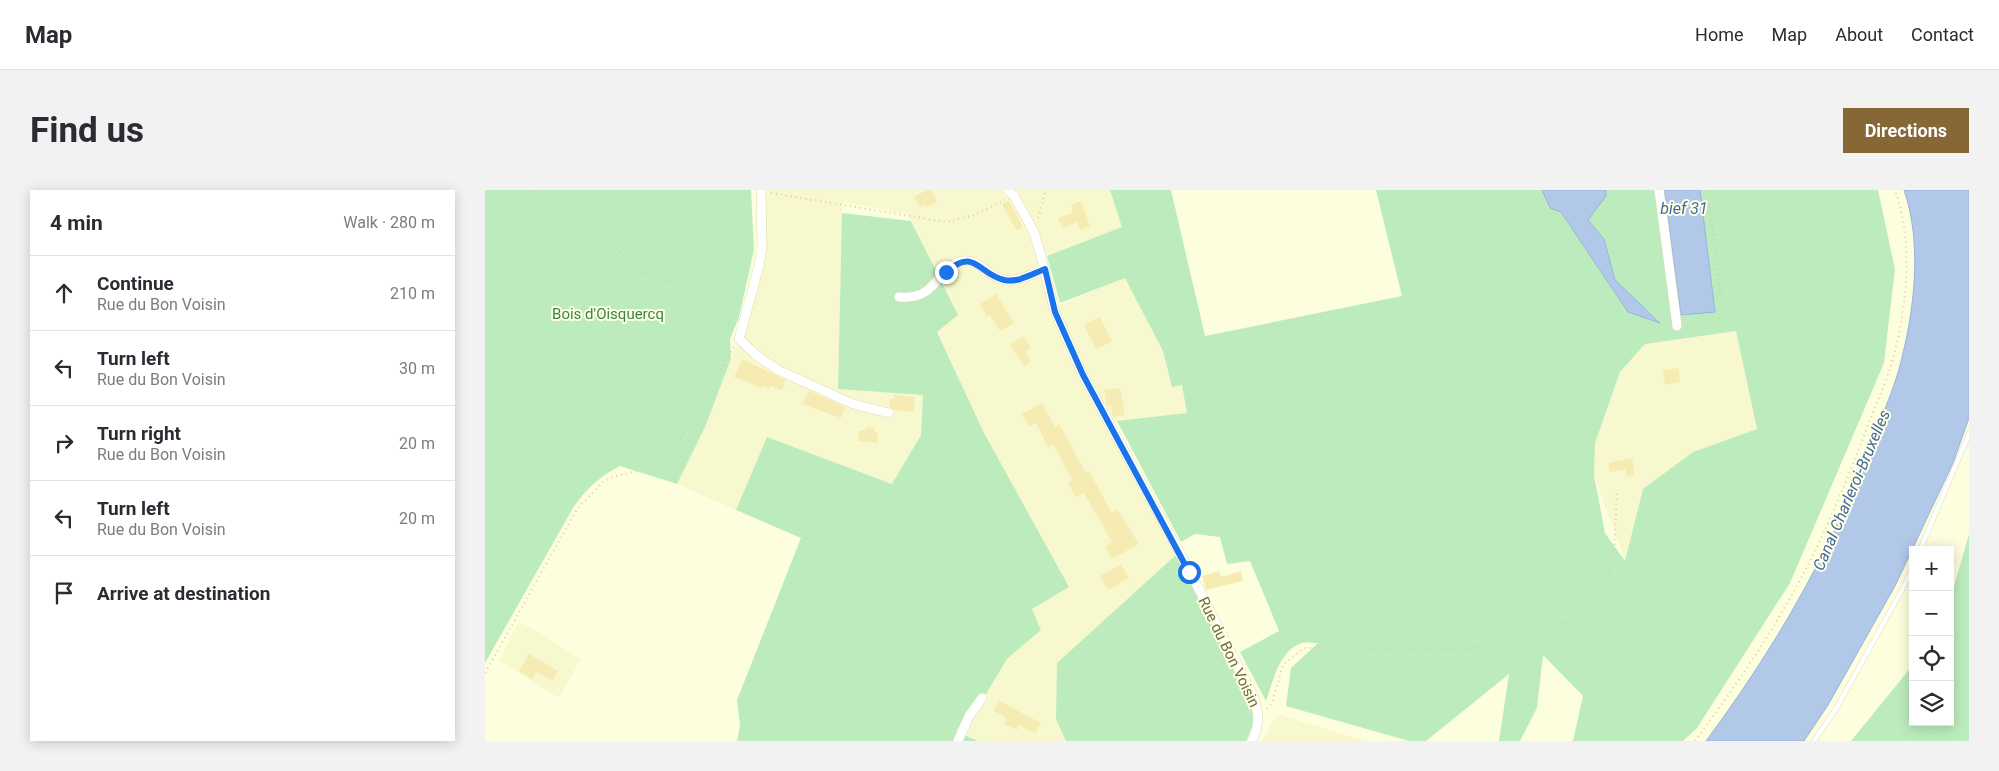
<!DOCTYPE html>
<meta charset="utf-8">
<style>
:root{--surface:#fff;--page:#f2f2f3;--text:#2b2b33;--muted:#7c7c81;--line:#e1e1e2;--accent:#856835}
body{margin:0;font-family:Roboto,sans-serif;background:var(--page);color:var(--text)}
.controls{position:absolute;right:15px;bottom:15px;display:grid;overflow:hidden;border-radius:0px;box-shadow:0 2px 12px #0003}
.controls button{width:45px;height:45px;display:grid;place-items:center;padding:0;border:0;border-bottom:1px solid var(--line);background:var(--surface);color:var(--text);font:25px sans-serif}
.stop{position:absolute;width:15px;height:15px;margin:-11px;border:4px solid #1a73e8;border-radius:50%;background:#fff}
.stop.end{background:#1a73e8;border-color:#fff;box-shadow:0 1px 5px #0008}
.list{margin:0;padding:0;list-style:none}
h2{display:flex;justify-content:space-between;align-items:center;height:65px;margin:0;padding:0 20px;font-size:21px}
h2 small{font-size:16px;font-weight:400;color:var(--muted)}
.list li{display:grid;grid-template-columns:32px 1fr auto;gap:15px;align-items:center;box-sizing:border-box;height:75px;padding:0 20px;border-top:1px solid var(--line)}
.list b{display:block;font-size:19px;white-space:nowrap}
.list p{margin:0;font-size:16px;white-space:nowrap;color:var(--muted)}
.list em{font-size:16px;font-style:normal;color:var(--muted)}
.icon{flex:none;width:28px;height:28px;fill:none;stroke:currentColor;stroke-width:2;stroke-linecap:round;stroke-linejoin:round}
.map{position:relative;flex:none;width:1484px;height:551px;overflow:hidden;border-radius:0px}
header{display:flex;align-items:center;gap:30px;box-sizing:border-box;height:70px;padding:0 25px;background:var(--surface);border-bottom:1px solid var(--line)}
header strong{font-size:24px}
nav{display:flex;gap:28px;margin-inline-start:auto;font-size:18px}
.intro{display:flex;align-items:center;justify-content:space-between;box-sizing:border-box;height:120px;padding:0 30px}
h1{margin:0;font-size:35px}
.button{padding:12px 22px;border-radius:0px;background:var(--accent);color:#fff;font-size:18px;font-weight:700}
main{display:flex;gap:30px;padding:0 30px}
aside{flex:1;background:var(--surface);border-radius:0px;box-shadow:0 2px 12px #0003}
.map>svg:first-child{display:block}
.residential{fill:#f8f8cf}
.green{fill:#bcecbd;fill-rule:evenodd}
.water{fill:#b1c8e9;stroke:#97b3db}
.building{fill:#f6ebb3}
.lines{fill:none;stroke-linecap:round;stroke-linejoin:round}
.service-casing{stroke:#dfdcb6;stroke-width:5.5}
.minor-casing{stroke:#dfdcb6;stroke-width:10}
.path{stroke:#dace97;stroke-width:2;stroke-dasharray:1 4;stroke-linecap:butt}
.service{stroke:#fff;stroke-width:4.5}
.minor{stroke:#fff;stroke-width:9}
.route{stroke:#1a73e8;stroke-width:6}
.labels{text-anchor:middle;stroke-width:4;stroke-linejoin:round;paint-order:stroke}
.park-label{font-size:15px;fill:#3e8347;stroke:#feffe6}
.street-label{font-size:15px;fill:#756b44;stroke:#feffe6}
.water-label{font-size:16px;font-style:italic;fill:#4469a1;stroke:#feffe6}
</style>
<header>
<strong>Map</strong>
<nav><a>Home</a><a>Map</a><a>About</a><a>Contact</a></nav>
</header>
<div class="intro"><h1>Find us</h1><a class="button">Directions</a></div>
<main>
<aside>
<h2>4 min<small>Walk · 280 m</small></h2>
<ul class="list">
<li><svg class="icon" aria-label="ahead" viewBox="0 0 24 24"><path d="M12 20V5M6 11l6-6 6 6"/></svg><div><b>Continue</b><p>Rue du Bon Voisin</p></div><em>210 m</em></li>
<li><svg class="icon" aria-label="left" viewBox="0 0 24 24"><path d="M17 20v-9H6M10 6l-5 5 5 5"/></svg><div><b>Turn left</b><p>Rue du Bon Voisin</p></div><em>30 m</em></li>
<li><svg class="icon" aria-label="right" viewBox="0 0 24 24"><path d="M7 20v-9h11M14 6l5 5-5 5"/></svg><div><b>Turn right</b><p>Rue du Bon Voisin</p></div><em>20 m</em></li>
<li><svg class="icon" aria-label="left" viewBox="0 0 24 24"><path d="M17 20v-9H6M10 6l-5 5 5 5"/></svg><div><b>Turn left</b><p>Rue du Bon Voisin</p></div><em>20 m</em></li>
<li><svg class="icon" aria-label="arrive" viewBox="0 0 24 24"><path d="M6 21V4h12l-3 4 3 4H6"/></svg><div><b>Arrive at destination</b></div></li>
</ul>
</aside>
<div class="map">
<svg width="1484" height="551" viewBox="0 0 1484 551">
<rect width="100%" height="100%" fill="#fdfede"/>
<!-- residential -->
<g class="residential">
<path d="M 282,0 L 625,0 L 638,37 L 554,70 L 564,120 L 640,87 L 678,161 L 687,197 L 697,194 L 703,223 L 619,233 L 692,364 L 572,473 L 581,551 L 493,551 L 481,545 L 488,526 L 522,469 L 556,440 L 547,419 L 499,243 L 452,142 L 473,125 L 423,24 L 359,12 L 357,23 L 353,198 L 438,205 L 436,245 L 408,294 L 282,248 L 251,320 L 192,294 L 220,237 L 257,142 L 279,58 Z"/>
<path d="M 1251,141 L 1272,239 L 1208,262 L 1141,372 L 1109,285 L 1110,253 L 1135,182 L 1160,154 Z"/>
<path d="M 34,431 L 96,469 L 74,508 L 14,471 Z"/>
<path d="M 792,524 L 878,550 L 878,551 L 777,551 Z"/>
</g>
<!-- green -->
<g class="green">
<path d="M 0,0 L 266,0 L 269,60 L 254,127 L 245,149 L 246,169 L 220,237 L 192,294 L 135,276 C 115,286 100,300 88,318 L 0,473 Z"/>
<path d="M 625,0 L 686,0 L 720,146 L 917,106 L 891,0 L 1057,0 L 1065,18 L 1076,22 L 1143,122 L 1174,131 L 1129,90 L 1119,49 L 1103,30 L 1121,6 L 1121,0 L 1179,0 L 1196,125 L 1230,121 L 1215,0 L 1393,0 L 1410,79 L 1399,173 L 1305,393 L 1212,538 L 1198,551 L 1088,551 L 1098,506 L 1058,465 L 1052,518 L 1035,551 L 1014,551 L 1024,484 L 941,551 L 924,551 L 801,516 L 806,478 L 833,453 C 828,453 821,452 817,453 C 794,460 788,492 781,511 L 755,462 L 794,441 L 765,371 L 742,374 L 735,347 L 710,344 L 696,352 L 632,231 L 702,223 L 697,195 L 687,197 L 678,161 L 640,88 L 575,113 L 562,66 L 637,37 ZM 1251,141 L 1272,239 L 1208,262 L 1158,299 L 1140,371 L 1120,343 L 1109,285 L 1110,253 L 1135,182 L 1160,154 Z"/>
<path d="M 357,23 L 426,31 L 473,125 L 452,142 L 499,243 L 584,397 L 547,419 L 556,440 L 522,469 L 501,504 L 494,506 L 471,541 L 493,551 L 252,551 L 255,536 L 252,510 L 316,348 L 251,320 L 282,247 L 407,294 L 436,245 L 438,205 L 353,199 Z"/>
<path d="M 1484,344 L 1484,551 L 1366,551 L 1428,475 L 1428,532 L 1465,532 L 1465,410 Z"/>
<path d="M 692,364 L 769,522 L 769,533 L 761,551 L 581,551 L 571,529 L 572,473 Z"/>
</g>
<!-- water -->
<g class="water">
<path d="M 1057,0 L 1121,0 L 1121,6 L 1103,30 L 1119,49 L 1130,90 L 1175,133 L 1143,122 L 1076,22 L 1065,18 Z"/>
<path d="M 1179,0 L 1215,0 L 1230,122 L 1196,125 Z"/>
<path d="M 1419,0 L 1484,0 L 1484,228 L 1468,273 L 1410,396 L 1343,515 L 1319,551 L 1221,551 C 1270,485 1314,415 1349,341 C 1359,319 1367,296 1376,274 C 1389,244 1405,211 1414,179 C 1429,124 1438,55 1419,0 Z"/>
</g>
<!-- building -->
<g class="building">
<path d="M 442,0 L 446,0 L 452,12 L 441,18 L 439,15 L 435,17 L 429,7 Z"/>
<path d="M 524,11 L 538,37 L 531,40 L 517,14 Z"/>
<path d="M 596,11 L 605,36 L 595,40 L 592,32 L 577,38 L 573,28 L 588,23 L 586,15 Z"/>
<path d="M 511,104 L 529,133 L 515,141 L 505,125 L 502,126 L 495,114 Z"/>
<path d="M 615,127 L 627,152 L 611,159 L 599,135 Z"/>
<path d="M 539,146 L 546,158 L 540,161 L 546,172 L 539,176 L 525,154 Z"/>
<path d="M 257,169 L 301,190 L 297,200 L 286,196 L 284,199 L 278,196 L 277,198 L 249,187 Z"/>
<path d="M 1194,178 L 1195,192 L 1180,195 L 1178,180 Z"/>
<path d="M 635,198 L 640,225 L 628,227 L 626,215 L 622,216 L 619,200 Z"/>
<path d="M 324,201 L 360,217 L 356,228 L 317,214 Z"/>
<path d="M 410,205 L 430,207 L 428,222 L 409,220 L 404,217 L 405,209 L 409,209 Z"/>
<path d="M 557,213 L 570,237 L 574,234 L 601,283 L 604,281 L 627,323 L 632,319 L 654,354 L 627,369 L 620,356 L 627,352 L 599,303 L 591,307 L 583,293 L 587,290 L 568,254 L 563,257 L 551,233 L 544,237 L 537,224 Z"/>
<path d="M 381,237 L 390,238 L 389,242 L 393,243 L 392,253 L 373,251 L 374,240 L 380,241 Z"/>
<path d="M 1147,268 L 1150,285 L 1142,287 L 1140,279 L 1125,282 L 1123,273 Z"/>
<path d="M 636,374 L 644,388 L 623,400 L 615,386 Z"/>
<path d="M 734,381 L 736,387 L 756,381 L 758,391 L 721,400 L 717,386 Z"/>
<path d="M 44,464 L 73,481 L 67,491 L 51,482 L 47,489 L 34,481 Z"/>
<path d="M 513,510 L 556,533 L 550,543 L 534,535 L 532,540 L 519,534 L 522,528 L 509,521 Z"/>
</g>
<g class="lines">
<!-- service casing -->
<g class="service-casing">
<g id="service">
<path d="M 1435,360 L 1484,244"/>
<path d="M 1329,551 L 1351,519 L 1417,400 L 1428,377"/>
</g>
</g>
<!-- minor casing -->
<g class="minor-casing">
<g id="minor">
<path d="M 276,0 L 277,57 L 274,76 L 254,149 L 270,164 L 293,180 L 368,214 L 404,223"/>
<path d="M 523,0 L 529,6 L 549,42 L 556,66 L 570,122 L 598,185 L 705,382 L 769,507 C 774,525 775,533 767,551"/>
<path d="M 1174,0 L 1192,136"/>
<path d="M 414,107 C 454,111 451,75 478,71 C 494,69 504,87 519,90 C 533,92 547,84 560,79"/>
<path d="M 473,551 L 484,526 L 497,508"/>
</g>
</g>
<!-- path -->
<g class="path">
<path d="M 45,0 L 97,27 L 154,81 L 231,109 L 247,136"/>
<path d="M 286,3 L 461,32 L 489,25 L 520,10"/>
<path d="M 553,28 L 561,0"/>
<path d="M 1202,137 L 1229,134 L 1238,124 L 1223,0"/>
<path d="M 0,483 L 92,319 L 118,292 L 125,288 L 181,273 L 249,157"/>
<path d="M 782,519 L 787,513 L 798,475 L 819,458 L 982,459 L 1084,431 L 1120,392 L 1129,367 L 1132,301"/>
<path d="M 1210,551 C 1241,509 1271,467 1297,422 C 1331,365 1358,302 1381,240 C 1390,217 1400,195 1407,172 C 1422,118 1429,54 1410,0"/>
</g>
<!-- service -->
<use href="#service" class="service"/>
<!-- minor -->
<use href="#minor" class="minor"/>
</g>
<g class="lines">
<!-- route -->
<path class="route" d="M 461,82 C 490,57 493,84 519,90 C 533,93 547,84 560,79 L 570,122 L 598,185 L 704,382"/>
</g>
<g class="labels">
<!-- park labels -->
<g class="park-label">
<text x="123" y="129">Bois d'Oisquercq</text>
</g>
<!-- street labels -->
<g class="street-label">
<text transform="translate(744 462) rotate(64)" y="5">Rue du Bon Voisin</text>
</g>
<!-- water labels -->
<g class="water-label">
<text x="1199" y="24">bief 31</text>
<text transform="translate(1366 300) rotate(-67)" y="6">Canal Charleroi-Bruxelles</text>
</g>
</g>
</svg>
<div class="controls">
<button>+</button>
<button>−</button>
<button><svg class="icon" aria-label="locate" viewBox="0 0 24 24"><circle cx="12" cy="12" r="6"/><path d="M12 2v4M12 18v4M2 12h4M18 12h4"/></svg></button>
<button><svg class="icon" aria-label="layers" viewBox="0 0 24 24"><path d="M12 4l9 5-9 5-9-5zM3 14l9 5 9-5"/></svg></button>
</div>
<div class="stop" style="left:704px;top:382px"></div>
<div class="stop end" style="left:461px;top:82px"></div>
</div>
</main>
